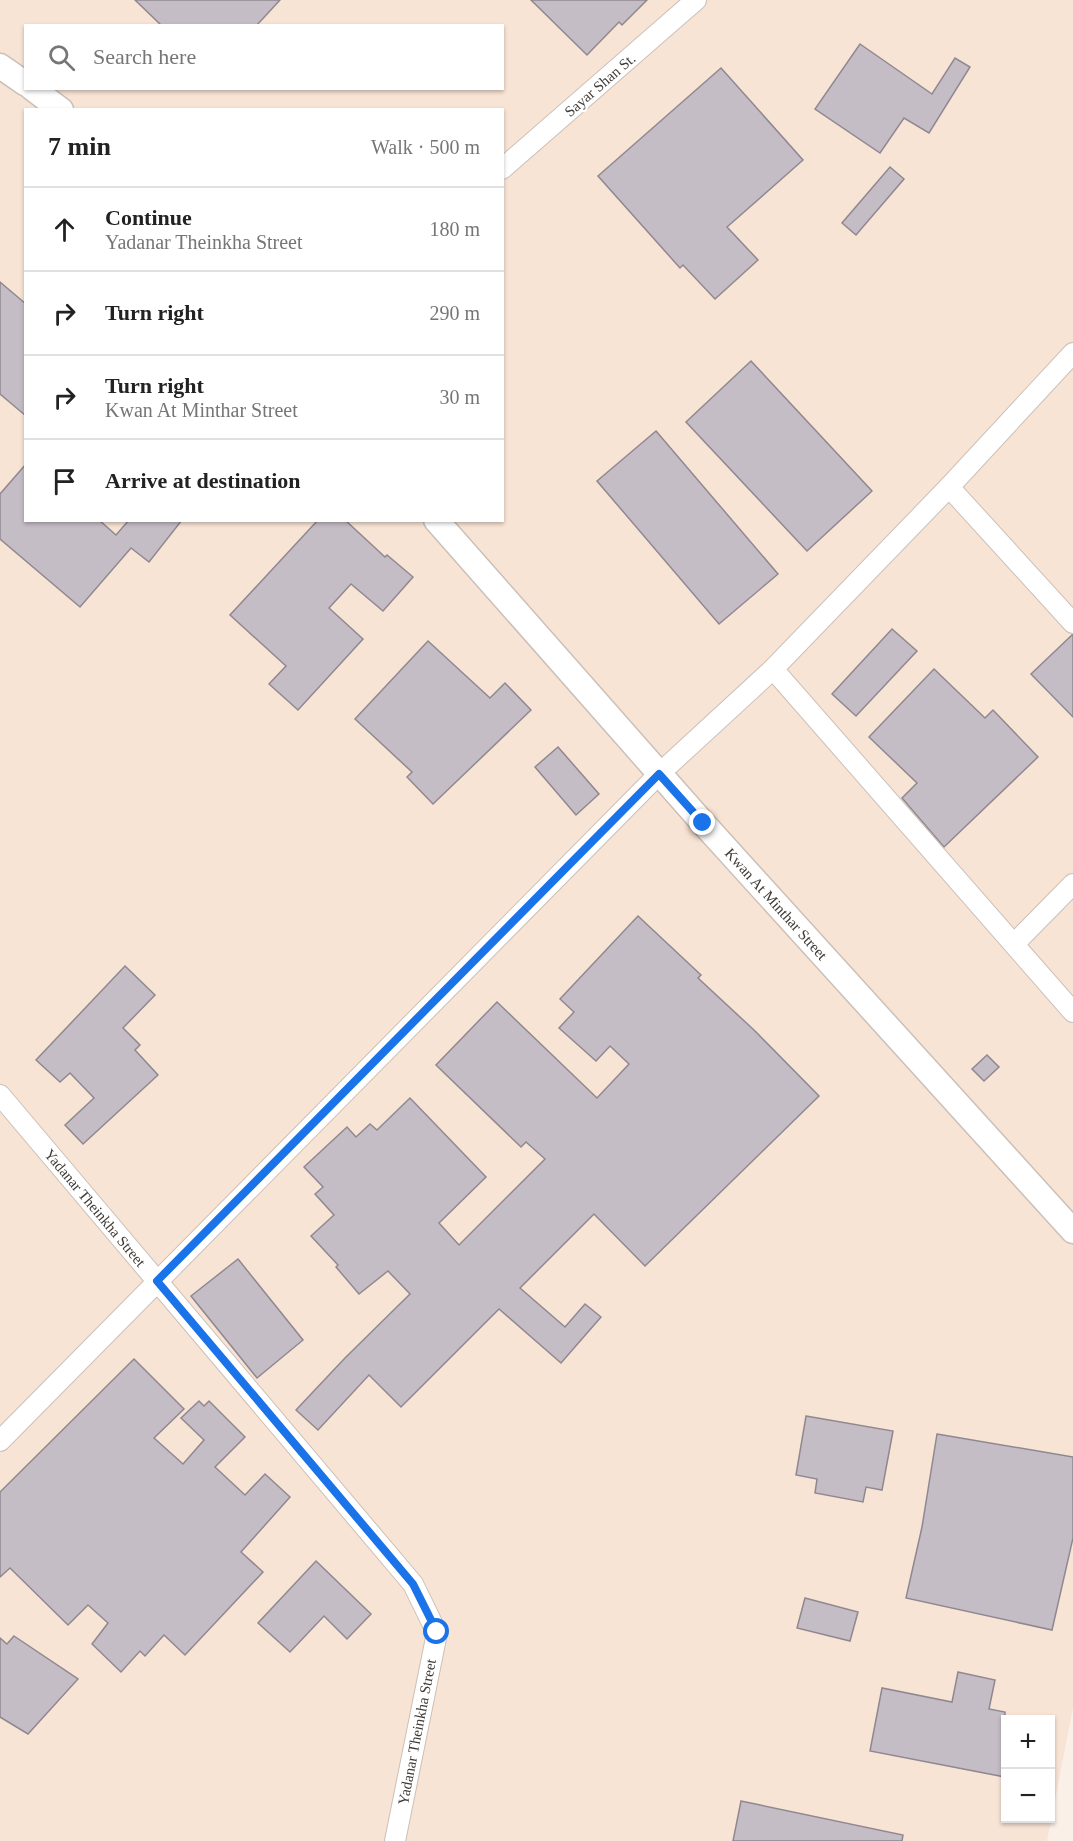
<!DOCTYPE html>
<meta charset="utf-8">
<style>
:root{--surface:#fff;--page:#f6f6f6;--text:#222;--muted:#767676;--line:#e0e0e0}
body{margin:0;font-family:Georgia,serif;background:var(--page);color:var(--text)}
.controls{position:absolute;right:18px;bottom:18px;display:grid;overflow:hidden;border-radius:0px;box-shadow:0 2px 4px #0004}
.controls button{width:54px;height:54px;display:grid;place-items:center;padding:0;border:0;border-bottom:2px solid var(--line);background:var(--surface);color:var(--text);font:30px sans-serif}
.stop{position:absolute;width:18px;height:18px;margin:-14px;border:4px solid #1a73e8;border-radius:50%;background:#fff}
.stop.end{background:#1a73e8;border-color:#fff;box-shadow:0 2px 6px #0008}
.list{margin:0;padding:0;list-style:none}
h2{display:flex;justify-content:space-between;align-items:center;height:78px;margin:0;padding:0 24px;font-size:26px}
h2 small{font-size:20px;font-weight:400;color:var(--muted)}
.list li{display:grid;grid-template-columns:39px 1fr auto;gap:18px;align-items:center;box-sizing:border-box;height:84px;padding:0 24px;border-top:2px solid var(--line)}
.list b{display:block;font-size:22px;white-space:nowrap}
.list p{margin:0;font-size:20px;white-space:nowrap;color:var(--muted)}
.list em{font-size:20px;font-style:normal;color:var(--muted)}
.icon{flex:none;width:33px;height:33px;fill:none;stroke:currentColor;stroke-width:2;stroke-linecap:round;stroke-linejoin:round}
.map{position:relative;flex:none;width:1073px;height:1841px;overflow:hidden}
.search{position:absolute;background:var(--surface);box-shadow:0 2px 4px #0004;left:24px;top:24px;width:480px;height:66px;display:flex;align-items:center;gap:15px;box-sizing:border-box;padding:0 21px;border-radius:0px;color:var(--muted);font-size:22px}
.panel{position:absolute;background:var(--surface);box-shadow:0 2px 4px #0004;left:24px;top:108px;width:480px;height:414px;border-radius:0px}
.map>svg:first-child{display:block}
.industrial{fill:#f8e4d5;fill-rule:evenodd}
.building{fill:#c5bdc6;stroke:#908891;stroke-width:1.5}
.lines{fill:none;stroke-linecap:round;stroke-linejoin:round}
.minor-casing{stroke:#cbc0b8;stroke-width:22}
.tertiary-casing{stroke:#cbc0b8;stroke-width:27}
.minor{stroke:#fff;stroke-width:20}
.tertiary{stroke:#fff;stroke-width:24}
.route{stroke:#1a73e8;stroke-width:8}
.labels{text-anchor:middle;stroke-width:4.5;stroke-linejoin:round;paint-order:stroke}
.street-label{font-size:15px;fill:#3f3b38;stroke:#fff}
</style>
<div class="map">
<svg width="1073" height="1841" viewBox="0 0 1073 1841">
<rect width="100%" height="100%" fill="#fbf0e8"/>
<!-- industrial -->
<path class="industrial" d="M 0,0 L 1073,0 L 1073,1708 L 1047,1841 L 0,1841 ZM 26,26 L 502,26 L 502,88 L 26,88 ZM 26,110 L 502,110 L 502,520 L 26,520 ZM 1006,1720 L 1050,1720 L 1050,1818 L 1006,1818 Z"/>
<!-- building -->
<g class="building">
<path d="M 135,0 L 280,0 L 256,26 L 162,26 Z"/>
<path d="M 531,0 L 647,0 L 622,25 L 619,22 L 587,55 Z"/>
<path d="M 860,44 L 932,94 L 955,58 L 970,67 L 929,133 L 904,118 L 880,153 L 815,109 Z"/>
<path d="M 721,68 L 803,160 L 727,227 L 758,260 L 715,299 L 683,265 L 680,268 L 598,176 Z"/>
<path d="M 890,167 L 904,179 L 856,235 L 842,223 Z"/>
<path d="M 0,282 L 26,304 L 26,416 L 0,394 Z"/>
<path d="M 751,361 L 872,491 L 807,551 L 686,422 Z"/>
<path d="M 656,431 L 778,574 L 719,624 L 597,481 Z"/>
<path d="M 26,464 L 26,520 L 99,520 L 116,535 L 129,520 L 182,520 L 149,562 L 131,548 L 80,607 L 0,539 L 0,494 Z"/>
<path d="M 318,520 L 345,520 L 385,557 L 387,555 L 413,577 L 383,611 L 351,584 L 329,608 L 363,639 L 298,710 L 269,684 L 286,666 L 230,615 Z"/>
<path d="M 892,629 L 917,651 L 856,716 L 832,694 Z"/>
<path d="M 1072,635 L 1073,635 L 1073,717 L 1031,674 Z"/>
<path d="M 428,641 L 490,698 L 505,683 L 531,710 L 433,804 L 407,777 L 412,772 L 355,719 Z"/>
<path d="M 934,669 L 985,718 L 993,710 L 1038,757 L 944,847 L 902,798 L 917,783 L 869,737 Z"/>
<path d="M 558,747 L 599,794 L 576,815 L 535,767 Z"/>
<path d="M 638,916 L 701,975 L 698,978 L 755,1031 L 819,1096 L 645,1266 L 594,1214 L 520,1288 L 565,1327 L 585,1304 L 601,1317 L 561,1363 L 499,1309 L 401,1407 L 369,1375 L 318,1430 L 296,1410 L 345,1358 L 410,1294 L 388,1271 L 359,1294 L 336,1267 L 338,1265 L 311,1236 L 334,1215 L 315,1194 L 323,1187 L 304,1167 L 347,1127 L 356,1137 L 370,1124 L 377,1130 L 410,1098 L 486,1177 L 439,1223 L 459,1245 L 545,1159 L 526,1142 L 521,1147 L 436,1065 L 497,1002 L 597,1098 L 629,1064 L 610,1046 L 596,1061 L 559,1028 L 574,1012 L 560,999 Z"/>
<path d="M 125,966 L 155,995 L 123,1028 L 140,1045 L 135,1050 L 158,1075 L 83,1144 L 65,1125 L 94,1098 L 70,1073 L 60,1082 L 36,1060 Z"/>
<path d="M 987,1055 L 999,1067 L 984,1081 L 972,1069 Z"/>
<path d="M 238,1259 L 303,1340 L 257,1378 L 191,1296 Z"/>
<path d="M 134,1359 L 184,1409 L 154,1438 L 183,1464 L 204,1440 L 181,1418 L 199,1401 L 204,1406 L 209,1401 L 245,1437 L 215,1467 L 245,1495 L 265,1474 L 290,1497 L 241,1552 L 263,1572 L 185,1655 L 164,1635 L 145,1656 L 140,1651 L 121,1672 L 92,1644 L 108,1623 L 88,1605 L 68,1625 L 10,1568 L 0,1577 L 0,1492 Z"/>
<path d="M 806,1416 L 893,1431 L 882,1490 L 866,1487 L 863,1502 L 815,1493 L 817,1479 L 796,1475 Z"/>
<path d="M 937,1434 L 1073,1457 L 1073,1538 L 1052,1630 L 906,1598 L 922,1527 Z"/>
<path d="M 316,1561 L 371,1614 L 347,1639 L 324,1616 L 290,1652 L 258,1623 Z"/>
<path d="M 805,1598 L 858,1612 L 850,1641 L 797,1628 Z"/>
<path d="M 14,1636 L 78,1679 L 28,1734 L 0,1717 L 0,1638 L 7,1644 Z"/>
<path d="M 958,1672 L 995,1680 L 989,1709 L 1005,1712 L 1005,1777 L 870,1751 L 882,1688 L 952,1702 Z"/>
<path d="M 741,1801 L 903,1835 L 902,1841 L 733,1841 Z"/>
</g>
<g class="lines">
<!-- minor casing -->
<g class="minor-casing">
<g id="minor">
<path d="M 502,169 L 696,0"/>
<path d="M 949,487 L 1073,623"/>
<path d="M 773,669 L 1073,1012"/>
<path d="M 1015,943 L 1073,884"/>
<path d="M 0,1095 L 413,1584 L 437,1633 L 395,1841"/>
<path d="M 0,1441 L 659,774 L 773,669 L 949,487 L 1073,353"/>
</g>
</g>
<!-- tertiary casing -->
<g class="tertiary-casing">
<g id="tertiary">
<path d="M 0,66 L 26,84"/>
<path d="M 32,88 L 61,110"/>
<path d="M 436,520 L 703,823 L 1073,1231"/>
</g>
</g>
<!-- minor -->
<use href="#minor" class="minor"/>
<!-- tertiary -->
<use href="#tertiary" class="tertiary"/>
</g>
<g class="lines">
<!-- route -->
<path class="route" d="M 437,1632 L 413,1584 L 157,1281 L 659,774 L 703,823"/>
</g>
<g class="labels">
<!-- street labels -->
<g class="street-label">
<text transform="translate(600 85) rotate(-41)" y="5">Sayar Shan St.</text>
<text transform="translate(776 904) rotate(48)" y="5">Kwan At Minthar Street</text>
<text transform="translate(95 1208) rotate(50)" y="5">Yadanar Theinkha Street</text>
<text transform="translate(417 1732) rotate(-79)" y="5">Yadanar Theinkha Street</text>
</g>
</g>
</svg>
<div class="controls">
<button>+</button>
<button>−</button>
</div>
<div class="stop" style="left:437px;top:1632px"></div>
<div class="stop end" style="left:703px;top:823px"></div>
<div class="search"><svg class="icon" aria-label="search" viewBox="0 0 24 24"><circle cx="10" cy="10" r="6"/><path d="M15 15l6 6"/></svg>Search here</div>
<section class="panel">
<h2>7 min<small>Walk · 500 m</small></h2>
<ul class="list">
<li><svg class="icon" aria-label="ahead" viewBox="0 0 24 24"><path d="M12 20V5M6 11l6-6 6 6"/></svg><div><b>Continue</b><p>Yadanar Theinkha Street</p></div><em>180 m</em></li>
<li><svg class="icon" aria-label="right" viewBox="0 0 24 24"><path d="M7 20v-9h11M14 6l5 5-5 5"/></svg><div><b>Turn right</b></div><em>290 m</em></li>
<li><svg class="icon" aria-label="right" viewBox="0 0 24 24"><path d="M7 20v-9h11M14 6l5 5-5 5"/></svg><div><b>Turn right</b><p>Kwan At Minthar Street</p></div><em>30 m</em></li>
<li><svg class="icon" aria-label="arrive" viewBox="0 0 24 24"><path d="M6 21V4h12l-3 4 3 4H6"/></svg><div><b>Arrive at destination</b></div></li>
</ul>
</section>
</div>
